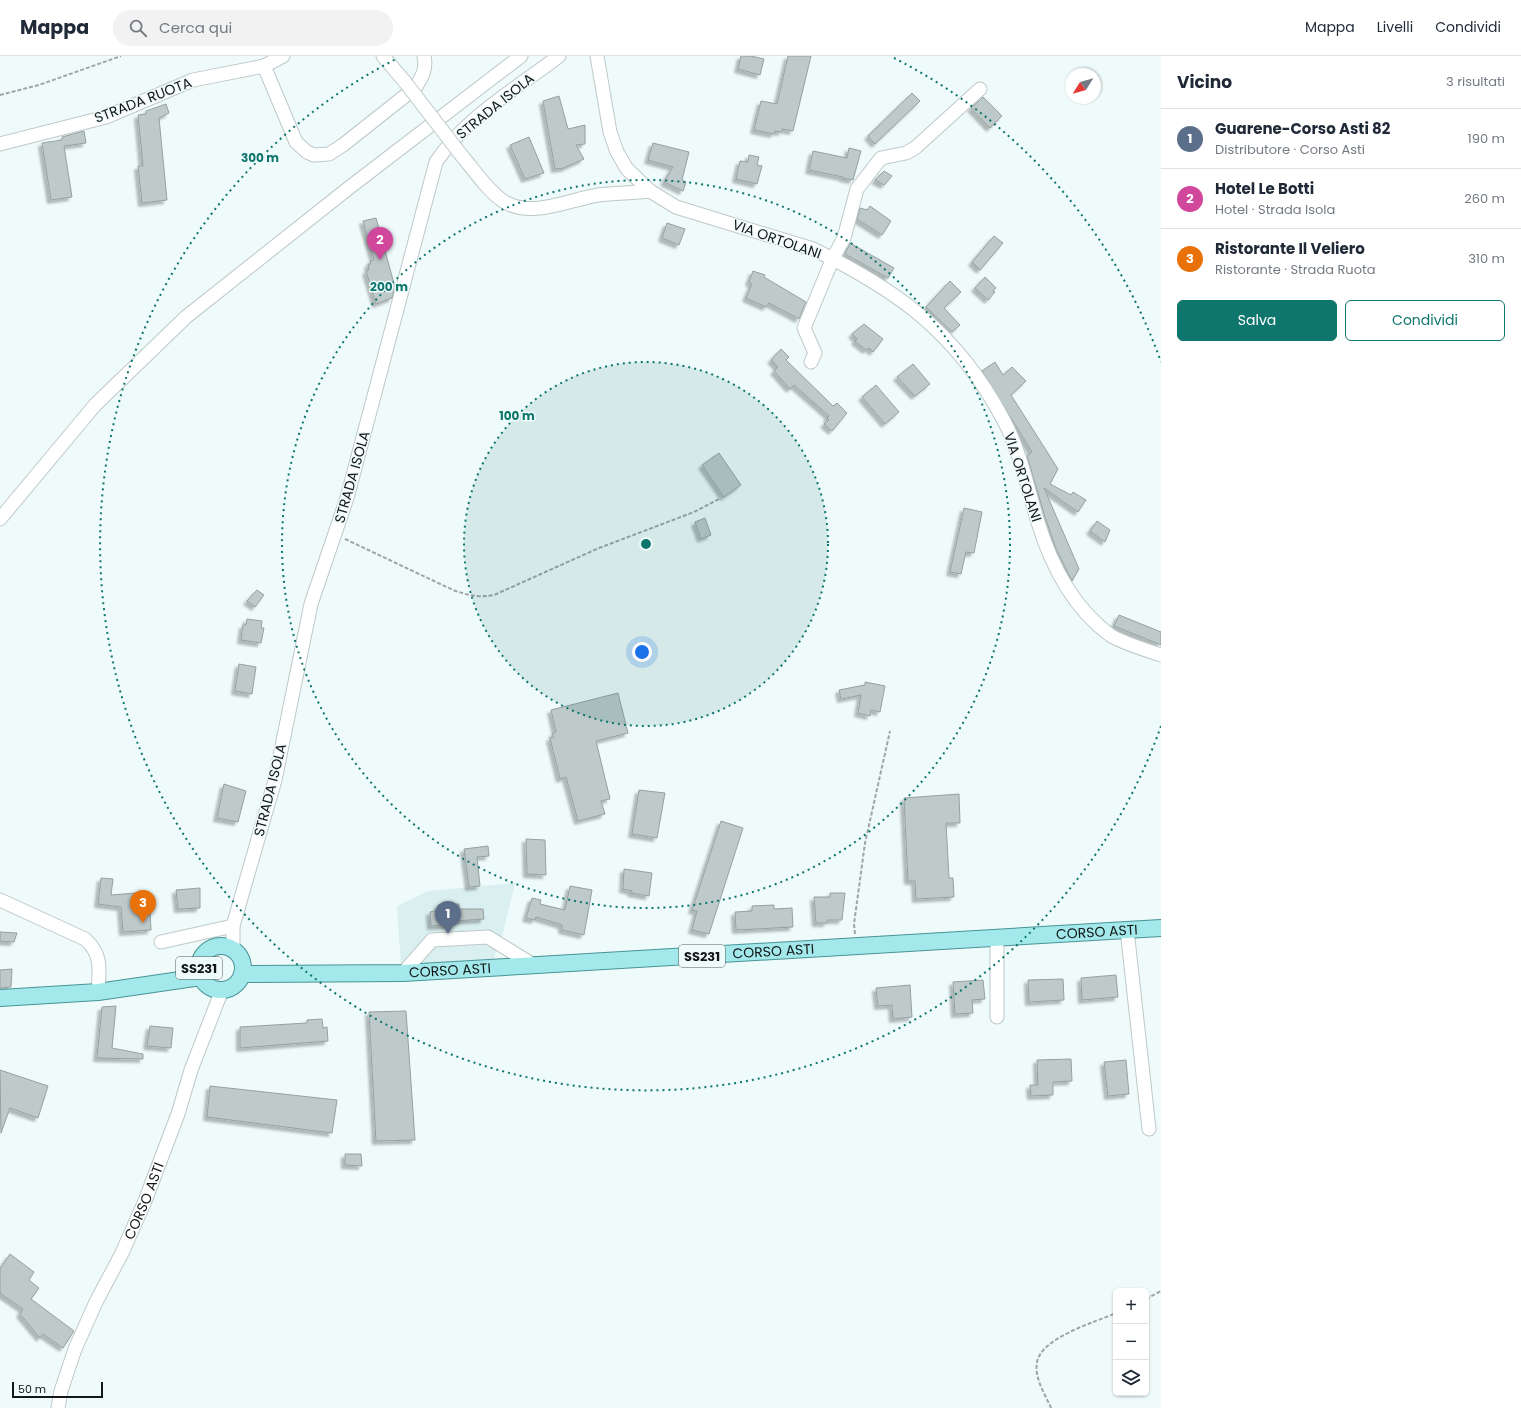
<!DOCTYPE html>
<html lang="it">
<meta charset="utf-8">
<style>
:root{--surface:#fff;--page:#f2f2f3;--text:#1f2937;--muted:#747a83;--line:#e0e1e3;--accent:#0f766e}
body{margin:0;font-family:Poppins,sans-serif;background:var(--page);color:var(--text)}
.controls{position:absolute;right:12px;bottom:12px;display:grid;overflow:hidden;border-radius:6px;box-shadow:0 1px 3px #0004}
.controls button{width:36px;height:36px;display:grid;place-items:center;padding:0;border:0;border-bottom:1px solid var(--line);background:var(--surface);color:var(--text);font:20px sans-serif}
.compass{position:absolute;left:1065px;top:12px;width:36px;height:36px;border-radius:50%;background:var(--surface);box-shadow:0 1px 3px #0004;rotate:233deg}
.scale{position:absolute;left:12px;bottom:10px;width:91px;box-sizing:border-box;padding-left:4px;border:2px solid #131717;border-top:0;font-size:11px;line-height:14px;white-space:nowrap;color:#131717;-webkit-text-stroke:3px #effafa;paint-order:stroke}
.you{position:absolute;left:642px;top:596px;width:14px;height:14px;margin:-10px;border:3px solid #fff;border-radius:50%;background:#1a73e8;box-shadow:0 0 0 6px #1a73e833}
.badge{display:grid;place-items:center;width:26px;height:26px;border-radius:50%;background:var(--accent);color:#fff;font-size:13px;font-weight:700}
.pin{position:absolute;translate:-50% -33px;filter:drop-shadow(0 1px 2px #0008)}
.pin::after{content:'';position:absolute;top:21px;width:14px;height:12px;background:inherit;clip-path:polygon(0 0,100% 0,50% 100%)}
.list{margin:0;padding:0;list-style:none}
h2{display:flex;justify-content:space-between;align-items:center;height:52px;margin:0;padding:0 16px;font-size:17px}
h2 small{font-size:13px;font-weight:400;color:var(--muted)}
.list li{display:grid;grid-template-columns:26px 1fr auto;gap:12px;align-items:center;box-sizing:border-box;height:60px;padding:0 16px;border-top:1px solid var(--line)}
.list b{display:block;font-size:15px;white-space:nowrap}
.list p{margin:0;font-size:13px;white-space:nowrap;color:var(--muted)}
.list em{font-size:13px;font-style:normal;color:var(--muted)}
.actions{display:flex;gap:8px;padding:12px 16px}
.actions a{flex:1;padding:9px 0;border:1px solid var(--accent);border-radius:6px;text-align:center;font-size:14px;color:var(--accent)}
.actions .main{background:var(--accent);color:#fff}
.icon{flex:none;width:22px;height:22px;fill:none;stroke:currentColor;stroke-width:2;stroke-linecap:round;stroke-linejoin:round}
.map{position:relative;flex:none;width:1161px;height:1352px;overflow:hidden}
header{display:flex;align-items:center;gap:24px;box-sizing:border-box;height:56px;padding:0 20px;background:var(--surface);border-bottom:1px solid var(--line)}
header strong{font-size:19px}
nav{display:flex;gap:22px;margin-inline-start:auto;font-size:14px}
.search{width:280px;height:36px;background:var(--page);display:flex;align-items:center;gap:10px;box-sizing:border-box;padding:0 14px;border-radius:22px;color:var(--muted);font-size:15px}
main{display:flex}
aside{flex:1;background:var(--surface)}
.map>svg:first-child{display:block}
.built{fill:#daefef}
.building{fill:#bec9c9;stroke:#96a0a0;filter:url(#shadow)}
.lines{fill:none;stroke-linecap:round;stroke-linejoin:round}
.minor-casing{stroke:#bec9c9;stroke-width:15}
.major-casing{stroke:#489497;stroke-width:18}
.path{stroke:#9da5a5;stroke-width:2;stroke-dasharray:4 2;stroke-linecap:butt}
.minor{stroke:#fff;stroke-width:13}
.major{stroke:#a3e8ea;stroke-width:16}
.minor-bridge-casing{stroke:#bec9c9;stroke-width:15;stroke-linecap:butt}
.minor-bridge{stroke:#fff;stroke-width:13}
.ring{fill:none;stroke:#0f766e;stroke-width:2;stroke-dasharray:2 4}
.labels{text-anchor:middle;stroke-width:3;stroke-linejoin:round;paint-order:stroke}
.shield{fill:#effafa;stroke:#555b5b;stroke-width:1}
.shield-label{font-size:13px;font-weight:bold;fill:#131717}
.street-label{font-size:14px;fill:#131717;stroke:#effafa}
.centre{fill:#0f766e;stroke:#effafa;stroke-width:2}
.ring-label{font-size:12px;text-anchor:middle;font-weight:bold;fill:#0f766e;stroke:#effafa;stroke-width:3;stroke-linejoin:round;paint-order:stroke}
</style>
<header>
<strong>Mappa</strong>
<div class="search"><svg class="icon" aria-label="search" viewBox="0 0 24 24"><circle cx="10" cy="10" r="6"/><path d="M15 15l6 6"/></svg>Cerca qui</div>
<nav><a>Mappa</a><a>Livelli</a><a>Condividi</a></nav>
</header>
<main>
<div class="map">
<svg width="1161" height="1352" viewBox="0 0 1161 1352">
<defs>
<filter id="shadow"><feDropShadow dx="-3.5" dy="3.5" stdDeviation="1" flood-color="#0004"/></filter>
</defs>
<rect width="100%" height="100%" fill="#effafa"/>
<!-- built -->
<path class="built" d="M 515,827 L 503,877 L 493,905 L 401,910 L 397,850 L 428,835 Z"/>
<!-- building -->
<g class="building">
<path d="M 741,0 L 751,0 L 764,3 L 760,19 L 738,13 Z"/>
<path d="M 788,0 L 811,0 L 793,75 L 782,73 L 782,76 L 775,75 L 774,78 L 754,74 L 761,45 L 777,48 Z"/>
<path d="M 912,37 L 920,45 L 875,88 L 868,80 Z"/>
<path d="M 559,40 L 568,73 L 585,69 L 585,88 L 576,89 L 584,103 L 564,112 L 555,113 L 543,45 Z"/>
<path d="M 983,41 L 1002,60 L 990,72 L 971,52 Z"/>
<path d="M 166,48 L 169,57 L 159,62 L 167,144 L 142,147 L 138,110 L 143,110 L 138,59 L 146,58 L 146,55 Z"/>
<path d="M 84,75 L 86,87 L 64,90 L 72,141 L 51,144 L 42,87 L 62,84 L 62,81 Z"/>
<path d="M 529,81 L 544,117 L 525,123 L 510,89 Z"/>
<path d="M 653,87 L 689,96 L 682,124 L 686,126 L 683,135 L 664,126 L 673,111 L 648,104 Z"/>
<path d="M 849,92 L 861,95 L 853,124 L 843,122 L 843,121 L 809,114 L 813,95 L 847,102 Z"/>
<path d="M 749,99 L 759,101 L 757,109 L 762,110 L 757,128 L 736,123 L 740,105 L 748,106 Z"/>
<path d="M 884,115 L 892,120 L 884,129 L 875,124 Z"/>
<path d="M 870,150 L 891,165 L 882,179 L 857,163 L 860,152 L 867,154 Z"/>
<path d="M 376,162 L 395,231 L 392,242 L 376,248 L 366,215 L 369,214 L 368,208 L 371,208 L 370,205 L 374,204 L 363,165 Z"/>
<path d="M 667,167 L 685,173 L 679,189 L 662,182 Z"/>
<path d="M 994,180 L 1003,187 L 980,214 L 972,206 Z"/>
<path d="M 850,187 L 894,212 L 888,222 L 845,198 Z"/>
<path d="M 753,215 L 765,219 L 764,221 L 806,246 L 799,263 L 769,247 L 766,251 L 746,242 L 752,228 L 749,226 Z"/>
<path d="M 985,221 L 996,232 L 993,235 L 995,236 L 988,244 L 975,232 Z"/>
<path d="M 950,225 L 961,236 L 944,252 L 960,269 L 952,276 L 926,251 Z"/>
<path d="M 864,268 L 883,283 L 873,296 L 869,292 L 866,294 L 855,285 L 857,283 L 852,278 Z"/>
<path d="M 781,293 L 789,301 L 786,304 L 833,350 L 837,347 L 847,357 L 832,375 L 824,368 L 829,364 L 827,362 L 829,360 L 794,329 L 790,333 L 774,315 L 778,311 L 771,304 Z"/>
<path d="M 995,306 L 1003,319 L 1012,311 L 1026,325 L 1011,339 L 1058,413 L 1050,428 L 1071,439 L 1073,436 L 1086,444 L 1078,456 L 1044,432 L 1079,513 L 1072,525 L 1056,493 L 1045,461 L 1027,400 L 1032,396 L 982,315 Z"/>
<path d="M 913,308 L 930,328 L 915,340 L 897,321 Z"/>
<path d="M 876,329 L 899,356 L 885,368 L 862,341 Z"/>
<path d="M 719,397 L 741,429 L 724,441 L 702,409 Z"/>
<path d="M 964,452 L 982,456 L 974,497 L 966,496 L 961,518 L 950,516 Z"/>
<path d="M 705,462 L 711,479 L 701,483 L 695,466 Z"/>
<path d="M 1097,465 L 1110,474 L 1105,486 L 1090,475 Z"/>
<path d="M 257,534 L 264,539 L 255,551 L 247,545 Z"/>
<path d="M 1119,559 L 1161,576 L 1161,589 L 1114,570 Z"/>
<path d="M 247,563 L 262,565 L 261,572 L 264,572 L 261,587 L 241,584 L 243,569 L 246,569 Z"/>
<path d="M 239,608 L 256,611 L 252,638 L 235,635 Z"/>
<path d="M 865,626 L 885,630 L 880,656 L 871,654 L 870,660 L 858,657 L 861,639 L 841,643 L 839,634 L 865,629 Z"/>
<path d="M 618,637 L 628,677 L 596,685 L 610,743 L 601,745 L 605,758 L 578,765 L 566,721 L 560,723 L 550,682 L 554,681 L 552,678 L 556,676 L 551,654 Z"/>
<path d="M 224,728 L 246,735 L 238,766 L 217,762 Z"/>
<path d="M 639,734 L 665,737 L 657,782 L 632,778 Z"/>
<path d="M 959,738 L 960,767 L 946,767 L 949,822 L 953,822 L 954,841 L 916,843 L 915,825 L 908,825 L 904,742 Z"/>
<path d="M 721,765 L 743,772 L 709,878 L 692,874 L 697,855 L 692,854 Z"/>
<path d="M 526,783 L 545,784 L 546,819 L 527,818 Z"/>
<path d="M 488,790 L 489,800 L 477,801 L 480,830 L 469,831 L 464,793 Z"/>
<path d="M 624,813 L 652,817 L 649,840 L 631,837 L 632,835 L 623,833 Z"/>
<path d="M 101,822 L 113,823 L 111,839 L 149,836 L 151,874 L 123,876 L 121,851 L 98,848 Z"/>
<path d="M 570,830 L 592,834 L 584,879 L 562,874 L 562,869 L 536,861 L 535,864 L 526,862 L 532,842 L 541,844 L 540,848 L 565,854 Z"/>
<path d="M 200,832 L 200,852 L 178,853 L 176,834 Z"/>
<path d="M 830,837 L 845,837 L 842,864 L 827,864 L 827,867 L 816,867 L 814,841 L 830,841 Z"/>
<path d="M 459,848 L 459,853 L 483,853 L 484,863 L 455,865 L 455,869 L 431,870 L 430,856 L 439,854 L 438,849 Z"/>
<path d="M 774,849 L 774,853 L 792,852 L 793,871 L 736,874 L 735,856 L 752,855 L 752,850 Z"/>
<path d="M 0,876 L 17,877 L 14,886 L 0,885 Z"/>
<path d="M 12,913 L 11,931 L 0,932 L 0,914 Z"/>
<path d="M 1116,919 L 1118,941 L 1082,944 L 1081,922 Z"/>
<path d="M 1063,923 L 1064,944 L 1029,946 L 1028,924 Z"/>
<path d="M 983,924 L 985,943 L 972,944 L 973,957 L 955,958 L 953,926 Z"/>
<path d="M 910,929 L 912,961 L 893,963 L 892,949 L 878,950 L 876,932 Z"/>
<path d="M 116,950 L 112,992 L 143,998 L 143,1003 L 97,1002 L 102,951 Z"/>
<path d="M 406,955 L 415,1084 L 376,1085 L 369,956 Z"/>
<path d="M 322,963 L 323,972 L 327,971 L 328,985 L 240,992 L 240,971 L 307,967 L 307,964 Z"/>
<path d="M 150,970 L 173,972 L 171,992 L 147,990 Z"/>
<path d="M 1071,1003 L 1072,1025 L 1053,1026 L 1053,1039 L 1031,1040 L 1030,1029 L 1038,1029 L 1037,1004 Z"/>
<path d="M 1126,1004 L 1129,1038 L 1108,1040 L 1104,1006 Z"/>
<path d="M 0,1014 L 48,1030 L 38,1062 L 10,1052 L 1,1077 Z"/>
<path d="M 210,1030 L 337,1044 L 332,1077 L 207,1061 Z"/>
<path d="M 345,1098 L 361,1098 L 362,1110 L 345,1109 Z"/>
<path d="M 10,1198 L 34,1216 L 29,1224 L 39,1232 L 31,1243 L 74,1275 L 63,1292 L 43,1278 L 40,1282 L 20,1258 L 23,1253 L 0,1237 L 0,1213 Z"/>
</g>
<g class="lines">
<!-- minor casing -->
<g class="minor-casing">
<g id="minor">
<path d="M 383,0 L 405,26"/>
<path d="M 597,0 L 610,76 L 617,96 L 627,113 L 650,135 L 676,151 L 813,193 C 899,235 957,277 1003,363 C 1020,394 1027,430 1037,463 C 1050,507 1072,551 1110,579 C 1120,586 1149,595 1161,599"/>
<path d="M 264,10 L 296,86 L 307,96 L 314,99 L 329,98 L 343,89 L 415,32 C 422,21 427,13 424,0"/>
<path d="M 0,88 L 106,61 L 193,24 L 264,10 L 283,0"/>
<path d="M 462,100 C 474,114 487,134 503,145 C 531,163 568,144 598,139 C 615,137 633,137 650,135"/>
<path d="M 811,306 L 815,297 L 804,272 L 833,202 L 844,182 L 857,133 L 881,102 L 906,97 L 915,92 L 980,33"/>
<path d="M 0,463 L 95,349 L 186,261 L 350,131 L 521,0"/>
<path d="M 0,844 L 85,883 C 103,899 99,914 98,936"/>
<path d="M 1127,874 L 1149,1073"/>
<path d="M 997,882 L 997,961"/>
<path d="M 161,886 L 233,870"/>
<path d="M 233,894 L 233,870 L 275,724 L 311,548 L 347,442 L 436,106 C 466,61 517,32 559,0"/>
<path d="M 403,917 L 432,884 L 488,881 L 535,910"/>
<path id="s1" d="M 58,1352 L 61,1335 L 75,1293 L 96,1246 L 122,1197 L 145,1145 L 178,1058 L 191,1014 L 222,934"/>
</g>
</g>
<!-- major casing -->
<g class="major-casing">
<g id="major">
<circle cx="221" cy="912" r="22"/>
<path id="s2" d="M 242,918 L 403,917 L 1161,872"/>
<path d="M 0,942 L 98,936 L 201,921"/>
</g>
</g>
<!-- path -->
<g class="path">
<path d="M 0,39 L 39,29 L 121,0"/>
<path d="M 345,483 L 453,534 C 467,539 478,542 494,539 L 599,492 L 694,456 L 719,443"/>
<path d="M 855,878 L 854,868 L 865,787 L 890,675"/>
<path d="M 1146,1243 L 1161,1235"/>
<path d="M 1051,1352 C 1045,1338 1034,1322 1037,1306 C 1042,1281 1096,1266 1116,1257"/>
</g>
<!-- minor -->
<use href="#minor" class="minor"/>
<!-- major -->
<use href="#major" class="major"/>
<!-- minor-bridge casing -->
<g class="minor-bridge-casing">
<path id="minor-bridge" d="M 405,26 L 462,100"/>
</g>
<!-- minor-bridge -->
<use href="#minor-bridge" class="minor-bridge"/>
</g>
<!-- distance rings -->
<circle cx="646" cy="488" r="182" fill="#0f766e" fill-opacity=".12"/>
<g class="ring">
<circle cx="646" cy="488" r="182"/>
<circle cx="646" cy="488" r="364"/>
<path d="M1161 670A546 546 0 1 1 398 2M894 2A546 546 0 0 1 1161 306"/>
</g>
<g class="labels">
<!-- shield labels -->
<g class="shield">
<rect x="679" y="889" width="46" height="22" rx="3"/>
<rect x="176" y="901" width="46" height="22" rx="3"/>
</g>
<g class="shield-label">
<text x="702" y="905">SS231</text>
<text x="199" y="917">SS231</text>
</g>
<!-- street labels -->
<g class="street-label">
<text transform="translate(143 44) rotate(-21)" y="5">STRADA RUOTA</text>
<text transform="translate(495 50) rotate(-39)" y="5">STRADA ISOLA</text>
<text transform="translate(777 183) rotate(19)" y="5">VIA ORTOLANI</text>
<text transform="translate(352 421) rotate(-74)" y="5">STRADA ISOLA</text>
<text transform="translate(1023 421) rotate(72)" y="5">VIA ORTOLANI</text>
<text transform="translate(270 734) rotate(-76)" y="5">STRADA ISOLA</text>
<text dy="5" stroke="none"><textPath href="#s2" startOffset="856">CORSO ASTI</textPath></text>
<text dy="5" stroke="none"><textPath href="#s2" startOffset="532">CORSO ASTI</textPath></text>
<text dy="5" stroke="none"><textPath href="#s2" startOffset="208">CORSO ASTI</textPath></text>
<text dy="5" stroke="none"><textPath href="#s1" startOffset="225">CORSO ASTI</textPath></text>
</g>
</g>
<circle cx="646" cy="488" r="6" class="centre"/>
<g class="ring-label">
<text x="260" y="106">300 m</text>
<text x="389" y="235">200 m</text>
<text x="517" y="364">100 m</text>
</g>
</svg>
<div class="controls">
<button>+</button>
<button>−</button>
<button><svg class="icon" aria-label="layers" viewBox="0 0 24 24"><path d="M12 4l9 5-9 5-9-5zM3 14l9 5 9-5"/></svg></button>
</div>
<svg class="compass" viewBox="-18 -18 36 36"><path d="M0-13l5 13h-10z" fill="#e53935"/><path d="M0 13l5-13h-10z" fill="#747a83"/></svg>
<div class="scale">50 m</div>
<div class="you"></div>
<div class="pin badge" style="left:448px;top:878px;background:#5c6f8a">1</div>
<div class="pin badge" style="left:380px;top:204px;background:#d1479c">2</div>
<div class="pin badge" style="left:143px;top:867px;background:#e8710a">3</div>
</div>
<aside>
<h2>Vicino<small>3 risultati</small></h2>
<ul class="list">
<li><span class="badge" style="background:#5c6f8a">1</span><div><b>Guarene-Corso Asti 82</b><p>Distributore · Corso Asti</p></div><em>190 m</em></li>
<li><span class="badge" style="background:#d1479c">2</span><div><b>Hotel Le Botti</b><p>Hotel · Strada Isola</p></div><em>260 m</em></li>
<li><span class="badge" style="background:#e8710a">3</span><div><b>Ristorante Il Veliero</b><p>Ristorante · Strada Ruota</p></div><em>310 m</em></li>
</ul>
<div class="actions"><a class="main">Salva</a><a>Condividi</a></div>
</aside>
</main>
